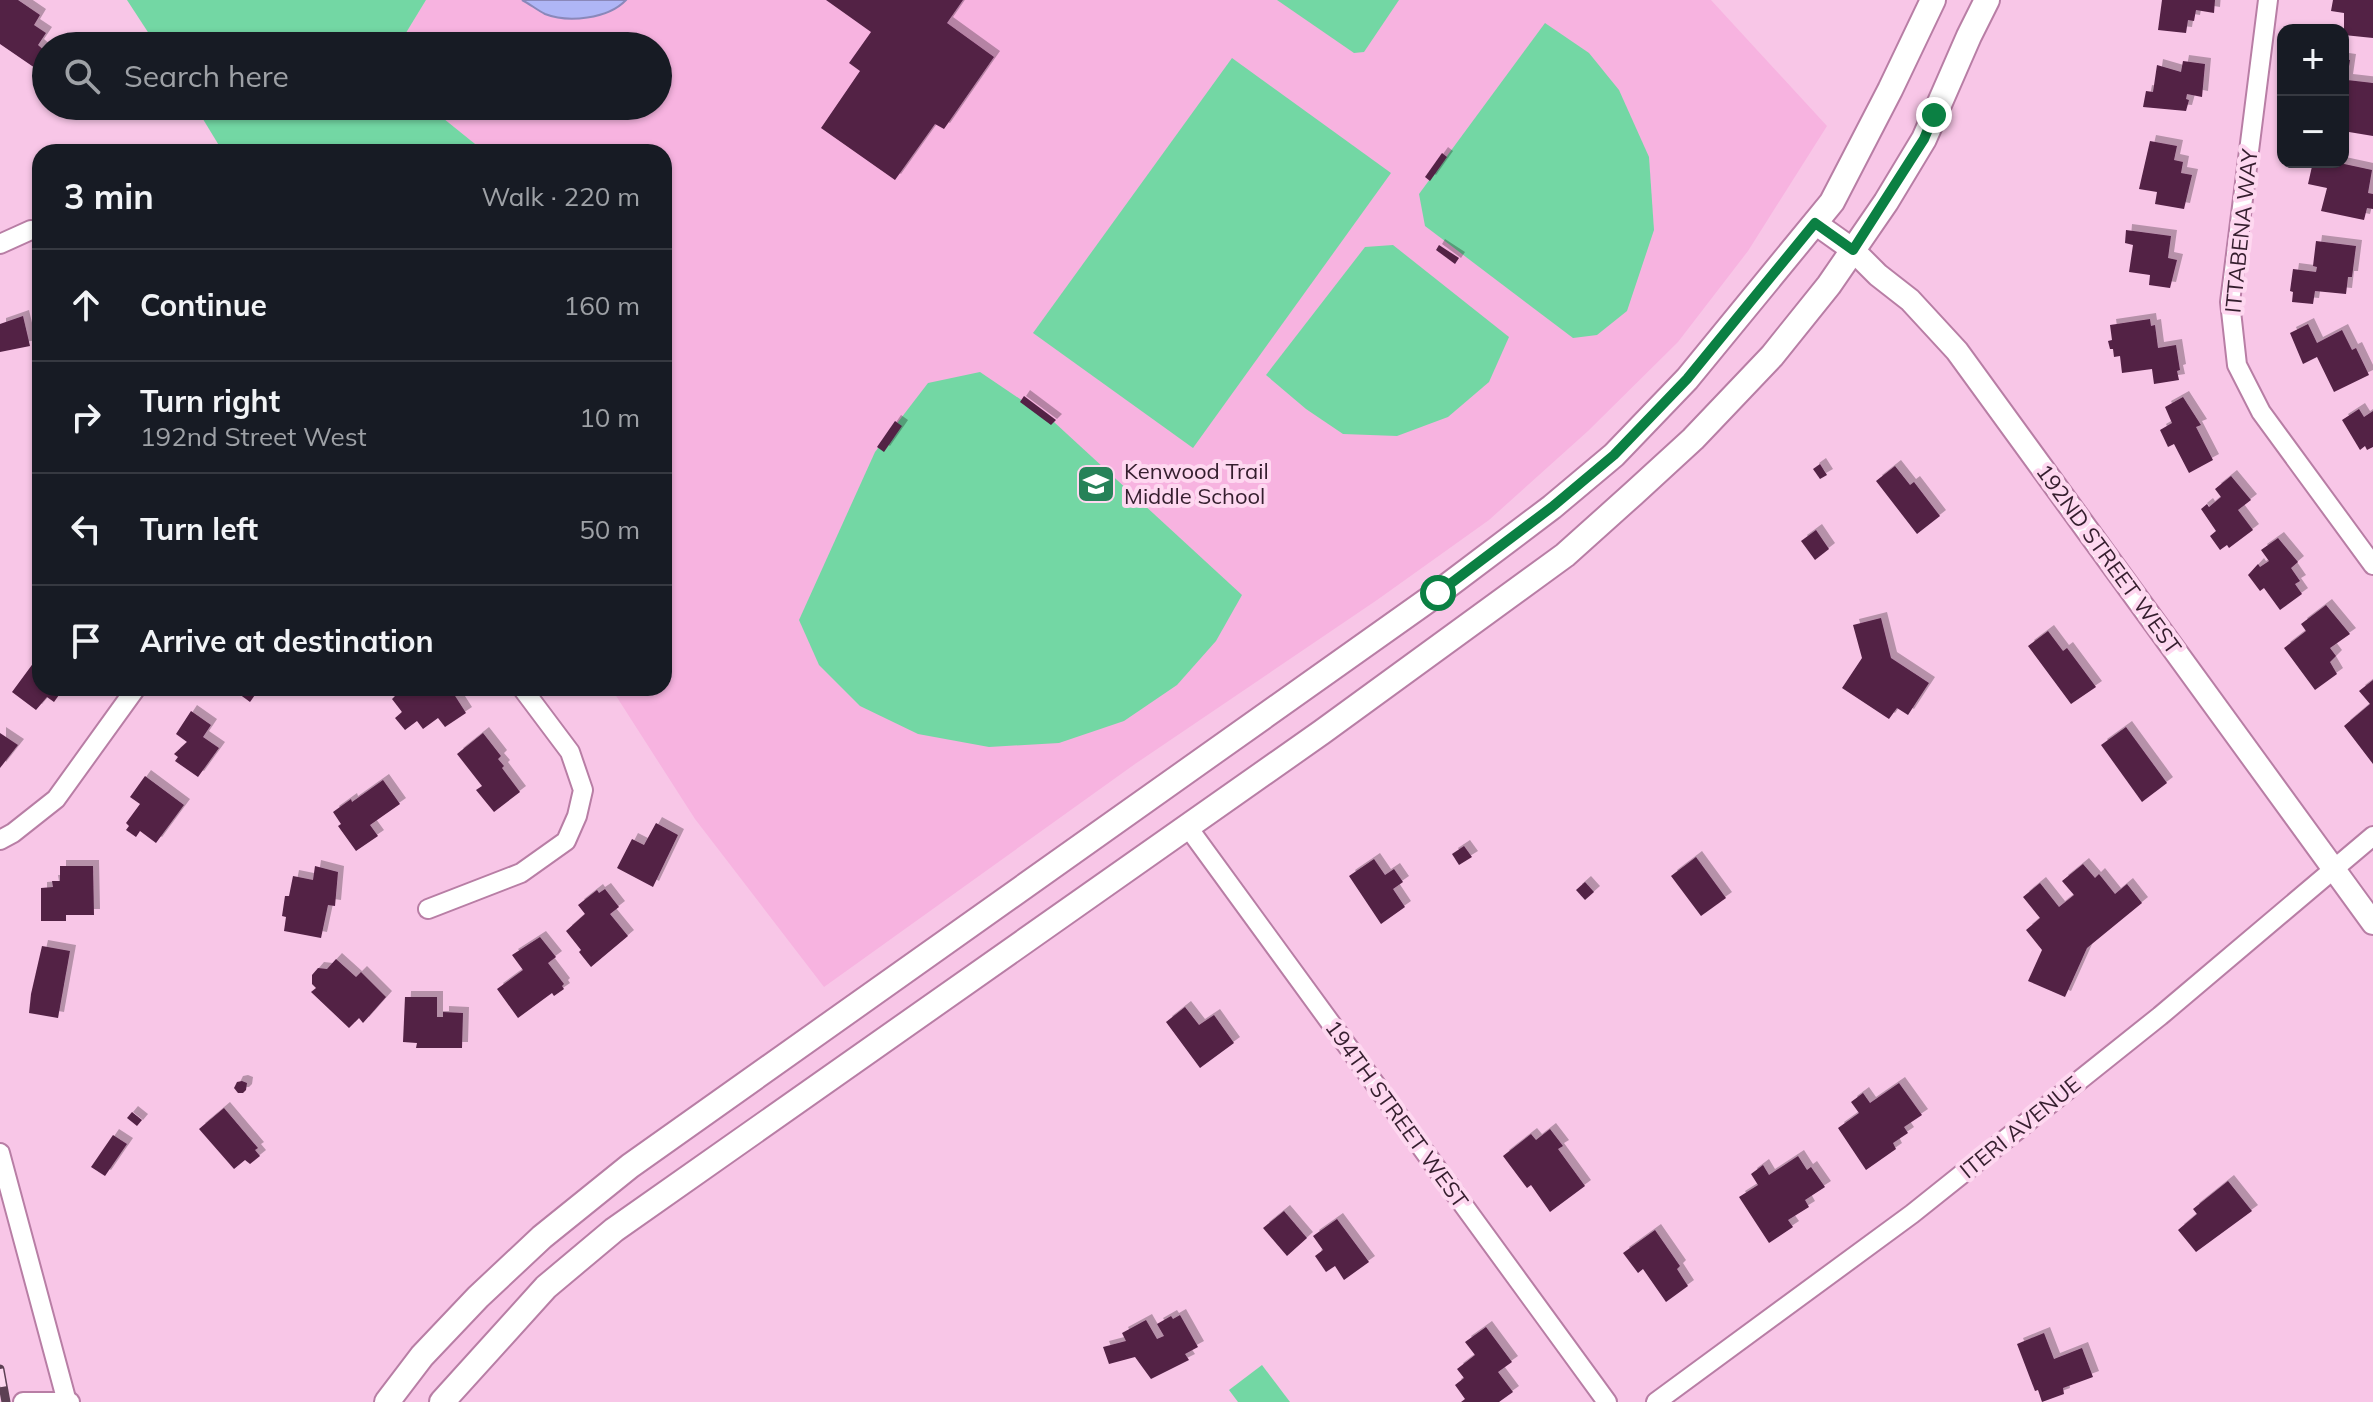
<!DOCTYPE html>
<meta charset="utf-8">
<style>
:root{--surface:#171b24;--page:#20242c;--text:#f1f3f6;--muted:#9ea1a6;--line:#363941}
body{margin:0;font-family:Mulish,sans-serif;background:var(--page);color:var(--text)}
.controls{position:absolute;right:24px;top:24px;display:grid;overflow:hidden;border-radius:16px;box-shadow:0 2px 6px #0004}
.controls button{width:72px;height:72px;display:grid;place-items:center;padding:0;border:0;border-bottom:2px solid var(--line);background:var(--surface);color:var(--text);font:40px sans-serif}
.stop{position:absolute;width:24px;height:24px;margin:-18px;border:6px solid #0b8043;border-radius:50%;background:#fff}
.stop.end{background:#0b8043;border-color:#fff;box-shadow:0 2px 8px #0008}
.list{margin:0;padding:0;list-style:none}
h2{display:flex;justify-content:space-between;align-items:center;height:104px;margin:0;padding:0 32px;font-size:34px}
h2 small{font-size:26px;font-weight:400;color:var(--muted)}
.list li{display:grid;grid-template-columns:52px 1fr auto;gap:24px;align-items:center;box-sizing:border-box;height:112px;padding:0 32px;border-top:2px solid var(--line)}
.list b{display:block;font-size:30px;white-space:nowrap}
.list p{margin:0;font-size:26px;white-space:nowrap;color:var(--muted)}
.list em{font-size:26px;font-style:normal;color:var(--muted)}
.icon{flex:none;width:44px;height:44px;fill:none;stroke:currentColor;stroke-width:2;stroke-linecap:round;stroke-linejoin:round}
.map{position:relative;flex:none;width:2373px;height:1402px;overflow:hidden}
.search{position:absolute;background:var(--surface);box-shadow:0 2px 6px #0004;left:32px;top:32px;width:640px;height:88px;display:flex;align-items:center;gap:20px;box-sizing:border-box;padding:0 28px;border-radius:44px;color:var(--muted);font-size:30px}
.panel{position:absolute;background:var(--surface);box-shadow:0 2px 6px #0004;left:32px;top:144px;width:640px;height:552px;border-radius:24px}
.map>svg:first-child{display:block}
.built{fill:#f7b3e0}
.green{fill:#73d7a4}
.water{fill:#afb6f6;stroke:#8a88ba;stroke-width:2}
.building{fill:#522145;filter:url(#shadow)}
.lines{fill:none;stroke-linecap:round;stroke-linejoin:round}
.minor-casing{stroke:#b87ea5;stroke-width:22}
.tertiary-casing{stroke:#b87ea5;stroke-width:26}
.secondary-casing{stroke:#b87ea5;stroke-width:28}
.minor{stroke:#fff;stroke-width:18}
.tertiary{stroke:#fff;stroke-width:22}
.secondary{stroke:#fff;stroke-width:24}
.rail-casing{stroke:#5d4054;stroke-width:9}
.rail{stroke:#fed8f0;stroke-width:6;stroke-dasharray:18;stroke-linecap:butt}
.route{stroke:#0b8043;stroke-width:10}
.labels{text-anchor:middle;stroke-width:8;stroke-linejoin:round;paint-order:stroke}
.street-label{font-size:22px;fill:#351e2e;stroke:#fed8f0}
.poi-label{font-size:22px;fill:#351e2e;stroke:#fed8f0;text-anchor:start}
</style>
<div class="map">
<svg width="2373" height="1402" viewBox="0 0 2373 1402">
<defs>
<filter id="shadow"><feDropShadow dx="6" dy="-6" stdDeviation="0" flood-color="#0004"/></filter>
</defs>
<rect width="100%" height="100%" fill="#f8c6e7"/>
<!-- built -->
<path class="built" d="M 426,0 L 1711,0 L 1827,126 L 1748,251 L 1678,342 L 1588,431 L 1489,520 L 1377,600 L 1135,764 L 824,987 L 695,819 L 611,688 L 664,688 L 664,152 L 485,152 L 428,106 L 658,106 L 658,46 L 398,46 Z"/>
<!-- green -->
<g class="green">
<path d="M 127,0 L 426,0 L 398,46 L 157,46 Z"/>
<path d="M 1277,0 L 1399,0 L 1364,52 L 1354,53 Z"/>
<path d="M 1545,23 L 1589,53 L 1619,90 L 1649,157 L 1654,230 L 1627,311 L 1597,335 L 1573,338 L 1425,226 L 1419,194 Z"/>
<path d="M 1232,58 L 1391,173 L 1193,448 L 1033,333 Z"/>
<path d="M 195,106 L 428,106 L 485,152 L 223,152 Z"/>
<path d="M 1393,245 L 1509,337 L 1489,382 L 1448,417 L 1397,436 L 1343,434 L 1306,409 L 1266,375 L 1365,247 Z"/>
<path d="M 980,372 L 1054,422 L 1242,595 L 1216,641 L 1177,685 L 1124,721 L 1059,743 L 989,747 L 918,734 L 860,706 L 819,665 L 799,620 L 875,452 L 928,383 Z"/>
<path d="M 1262,1365 L 1290,1402 L 1238,1402 L 1229,1390 Z"/>
</g>
<!-- water -->
<path class="water" d="M 522,0 L 626,0 C 608,19 568,23 545,14 C 537,10 530,4 522,0 Z"/>
<!-- building -->
<g class="building">
<path d="M 0,0 L 18,0 L 40,15 L 34,25 L 46,33 L 38,45 L 46,52 L 35,68 L 0,44 Z"/>
<path d="M 826,0 L 963,0 L 947,23 L 994,57 L 944,129 L 935,124 L 895,180 L 821,128 L 860,71 L 849,63 L 871,32 Z"/>
<path d="M 2162,0 L 2215,0 L 2214,13 L 2196,10 L 2194,21 L 2188,20 L 2186,33 L 2158,30 Z"/>
<path d="M 2333,0 L 2373,0 L 2373,38 L 2344,35 L 2344,13 L 2331,11 Z"/>
<path d="M 2343,59 L 2350,60 L 2347,80 L 2373,83 L 2373,136 L 2343,131 Z"/>
<path d="M 2183,61 L 2205,64 L 2202,97 L 2187,94 L 2186,99 L 2189,100 L 2186,111 L 2143,107 L 2146,91 L 2153,92 L 2157,65 L 2181,72 Z"/>
<path d="M 2150,141 L 2177,146 L 2174,160 L 2183,162 L 2181,173 L 2192,175 L 2184,209 L 2155,204 L 2157,192 L 2139,189 Z"/>
<path d="M 1442,153 L 1447,157 L 1430,181 L 1425,177 Z"/>
<path d="M 2313,162 L 2335,162 L 2372,170 L 2368,193 L 2373,194 L 2373,209 L 2367,208 L 2364,220 L 2321,211 L 2327,188 L 2308,184 Z"/>
<path d="M 2126,230 L 2171,236 L 2168,258 L 2177,260 L 2170,288 L 2149,285 L 2150,275 L 2129,272 L 2133,245 L 2125,243 Z"/>
<path d="M 2316,241 L 2356,246 L 2352,277 L 2348,277 L 2346,294 L 2315,291 L 2313,304 L 2292,302 L 2293,292 L 2290,291 L 2293,269 L 2316,272 L 2317,267 L 2313,266 Z"/>
<path d="M 1439,245 L 1459,258 L 1455,264 L 1436,250 Z"/>
<path d="M 23,316 L 30,346 L 0,352 L 0,324 Z"/>
<path d="M 2150,319 L 2151,326 L 2155,325 L 2158,348 L 2176,345 L 2180,370 L 2177,371 L 2179,380 L 2154,384 L 2152,369 L 2122,373 L 2120,356 L 2114,357 L 2113,349 L 2110,349 L 2108,341 L 2112,340 L 2110,325 Z"/>
<path d="M 2308,324 L 2317,343 L 2342,330 L 2352,350 L 2356,348 L 2369,375 L 2334,392 L 2317,357 L 2303,364 L 2290,333 Z"/>
<path d="M 1024,396 L 1056,420 L 1051,425 L 1020,402 Z"/>
<path d="M 2183,397 L 2201,425 L 2196,427 L 2213,460 L 2189,473 L 2174,444 L 2168,447 L 2160,430 L 2172,423 L 2165,407 Z"/>
<path d="M 2359,409 L 2364,417 L 2373,411 L 2373,447 L 2367,450 L 2365,446 L 2360,450 L 2342,420 Z"/>
<path d="M 895,421 L 902,426 L 884,452 L 877,447 Z"/>
<path d="M 1820,464 L 1827,475 L 1820,479 L 1813,469 Z"/>
<path d="M 1895,466 L 1910,485 L 1914,482 L 1940,516 L 1917,534 L 1876,481 Z"/>
<path d="M 2231,476 L 2251,500 L 2238,510 L 2253,530 L 2229,548 L 2227,545 L 2220,550 L 2210,536 L 2216,531 L 2201,509 L 2207,504 L 2209,507 L 2221,497 L 2215,489 Z"/>
<path d="M 1816,530 L 1829,549 L 1815,560 L 1801,541 Z"/>
<path d="M 2278,538 L 2298,562 L 2291,568 L 2300,581 L 2295,584 L 2302,594 L 2280,610 L 2264,588 L 2260,591 L 2248,575 L 2258,564 L 2260,567 L 2269,561 L 2261,550 Z"/>
<path d="M 2326,605 L 2350,634 L 2330,648 L 2336,656 L 2330,662 L 2337,674 L 2315,690 L 2284,648 L 2306,631 L 2301,624 Z"/>
<path d="M 1881,618 L 1891,658 L 1929,683 L 1908,715 L 1897,708 L 1889,719 L 1842,688 L 1862,658 L 1853,625 Z"/>
<path d="M 2048,631 L 2063,651 L 2067,648 L 2096,687 L 2071,704 L 2028,646 Z"/>
<path d="M 40,654 L 40,688 L 64,688 L 54,702 L 47,697 L 36,710 L 12,692 Z"/>
<path d="M 2373,680 L 2373,764 L 2344,726 L 2370,704 L 2359,691 Z"/>
<path d="M 231,688 L 260,688 L 250,702 Z"/>
<path d="M 389,688 L 433,688 L 435,691 L 440,688 L 450,688 L 466,713 L 445,727 L 438,718 L 423,729 L 417,721 L 405,730 L 395,718 L 402,712 L 392,699 L 395,696 Z"/>
<path d="M 191,711 L 211,725 L 203,737 L 219,748 L 198,777 L 175,761 L 178,757 L 174,754 L 187,742 L 176,734 Z"/>
<path d="M 2126,727 L 2167,783 L 2142,802 L 2101,745 Z"/>
<path d="M 0,733 L 18,745 L 0,768 Z"/>
<path d="M 483,733 L 501,756 L 498,759 L 504,766 L 502,768 L 520,792 L 494,812 L 476,790 L 482,786 L 457,754 Z"/>
<path d="M 145,776 L 184,805 L 156,843 L 140,831 L 136,837 L 126,830 L 129,826 L 126,823 L 140,804 L 130,797 Z"/>
<path d="M 383,780 L 400,804 L 370,825 L 378,836 L 356,851 L 338,826 L 341,824 L 333,812 L 351,799 L 352,802 Z"/>
<path d="M 656,823 L 678,835 L 653,887 L 617,868 L 632,839 L 644,845 Z"/>
<path d="M 1464,846 L 1472,857 L 1459,865 L 1452,854 Z"/>
<path d="M 1696,857 L 1726,898 L 1701,916 L 1671,876 Z"/>
<path d="M 1374,859 L 1385,875 L 1394,869 L 1403,882 L 1393,889 L 1405,907 L 1381,924 L 1349,876 Z"/>
<path d="M 2083,864 L 2095,878 L 2099,874 L 2115,894 L 2127,884 L 2142,903 L 2087,948 L 2065,997 L 2028,981 L 2042,950 L 2026,930 L 2040,918 L 2023,897 L 2040,883 L 2059,907 L 2074,895 L 2062,881 Z"/>
<path d="M 60,866 L 93,866 L 94,915 L 66,915 L 66,921 L 41,921 L 41,888 L 53,887 L 52,881 L 60,881 Z"/>
<path d="M 315,866 L 338,872 L 335,906 L 328,905 L 321,938 L 284,931 L 286,917 L 282,916 L 285,896 L 289,896 L 293,876 L 313,880 Z"/>
<path d="M 1585,882 L 1594,892 L 1585,900 L 1576,890 Z"/>
<path d="M 605,889 L 619,907 L 610,914 L 628,936 L 591,967 L 579,952 L 581,950 L 566,931 L 585,914 L 578,905 L 597,890 L 599,893 Z"/>
<path d="M 540,937 L 556,957 L 548,963 L 564,984 L 562,986 L 564,989 L 554,996 L 552,993 L 518,1018 L 497,989 L 523,970 L 512,955 Z"/>
<path d="M 42,946 L 70,951 L 58,1018 L 29,1013 L 31,994 Z"/>
<path d="M 336,959 L 356,977 L 361,972 L 386,997 L 363,1023 L 359,1018 L 349,1028 L 311,992 L 316,988 L 312,984 L 312,975 L 318,968 L 327,969 Z"/>
<path d="M 405,997 L 437,997 L 437,1017 L 443,1017 L 443,1012 L 463,1013 L 462,1048 L 416,1048 L 417,1043 L 403,1042 Z"/>
<path d="M 1185,1007 L 1199,1025 L 1214,1015 L 1234,1043 L 1200,1068 L 1166,1022 Z"/>
<path d="M 242,1081 L 247,1083 L 246,1090 L 243,1093 L 238,1093 L 234,1088 L 237,1082 Z"/>
<path d="M 1899,1083 L 1922,1115 L 1904,1127 L 1908,1133 L 1893,1143 L 1896,1149 L 1866,1170 L 1838,1128 L 1859,1113 L 1851,1102 L 1863,1093 L 1870,1103 Z"/>
<path d="M 224,1108 L 258,1148 L 255,1150 L 260,1156 L 250,1164 L 245,1160 L 234,1169 L 199,1129 Z"/>
<path d="M 132,1112 L 142,1120 L 137,1126 L 127,1118 Z"/>
<path d="M 1550,1129 L 1563,1146 L 1558,1149 L 1585,1186 L 1550,1212 L 1531,1185 L 1527,1188 L 1503,1156 L 1531,1134 L 1536,1140 Z"/>
<path d="M 113,1135 L 127,1144 L 105,1176 L 91,1167 Z"/>
<path d="M 1798,1156 L 1807,1170 L 1811,1167 L 1825,1187 L 1805,1200 L 1809,1207 L 1788,1220 L 1793,1227 L 1769,1243 L 1739,1197 L 1758,1185 L 1751,1174 L 1763,1165 L 1769,1175 Z"/>
<path d="M 2228,1181 L 2252,1211 L 2196,1252 L 2178,1230 L 2197,1214 L 2193,1209 Z"/>
<path d="M 1284,1211 L 1307,1238 L 1287,1256 L 1263,1228 Z"/>
<path d="M 1337,1219 L 1369,1262 L 1344,1280 L 1335,1266 L 1326,1272 L 1315,1256 L 1323,1250 L 1313,1236 Z"/>
<path d="M 1655,1230 L 1680,1266 L 1677,1269 L 1688,1286 L 1666,1302 L 1643,1269 L 1638,1273 L 1623,1253 Z"/>
<path d="M 1180,1315 L 1198,1347 L 1185,1354 L 1189,1360 L 1151,1379 L 1135,1357 L 1109,1364 L 1103,1347 L 1126,1341 L 1122,1333 L 1146,1320 L 1157,1339 L 1164,1336 L 1157,1324 L 1171,1316 L 1173,1319 Z"/>
<path d="M 1486,1327 L 1512,1362 L 1498,1372 L 1513,1392 L 1499,1402 L 1461,1402 L 1465,1399 L 1455,1385 L 1464,1378 L 1457,1369 L 1475,1355 L 1465,1342 Z"/>
<path d="M 2044,1333 L 2054,1359 L 2082,1348 L 2093,1377 L 2063,1388 L 2064,1394 L 2042,1402 L 2038,1390 L 2035,1391 L 2017,1344 Z"/>
</g>
<g class="lines">
<!-- minor casing -->
<g class="minor-casing">
<g id="minor">
<path d="M 2268,0 L 2230,302 L 2237,365 L 2261,412 L 2373,565"/>
<path d="M 0,244 L 31,230"/>
<path d="M 1187,826 L 1607,1402"/>
<path d="M 0,840 L 13,833 L 56,799 L 136,688"/>
<path d="M 428,909 L 521,873 L 566,841 L 577,816 L 583,790 L 570,752 L 522,688"/>
<path d="M 0,1153 L 67,1402"/>
<path d="M 23,1402 L 70,1402"/>
<path d="M 1656,1402 L 1912,1214 L 2160,1016 L 2373,836"/>
</g>
</g>
<!-- tertiary casing -->
<g class="tertiary-casing">
<path id="tertiary" d="M 1815,223 L 1853,250 L 1878,275 L 1910,300 L 1957,351 L 2373,923"/>
</g>
<!-- secondary casing -->
<g class="secondary-casing">
<g id="secondary">
<path d="M 387,1402 L 422,1356 L 478,1297 L 542,1237 L 630,1166 L 1438,593 L 1552,507 L 1614,455 L 1687,379 L 1832,202 L 1890,90 L 1933,0"/>
<path d="M 442,1402 L 546,1287 L 614,1230 L 1322,732 L 1565,555 L 1633,494 L 1693,439 L 1772,356 L 1829,285 L 1886,202 L 1924,139 L 1969,36 L 1987,0"/>
</g>
</g>
<!-- minor -->
<use href="#minor" class="minor"/>
<!-- tertiary -->
<use href="#tertiary" class="tertiary"/>
<!-- secondary -->
<use href="#secondary" class="secondary"/>
<!-- rail casing -->
<g class="rail-casing">
<path id="rail" d="M 0,1369 L 6,1402"/>
</g>
<!-- rail -->
<use href="#rail" class="rail"/>
</g>
<g class="lines">
<!-- route -->
<path class="route" d="M 1438,593 L 1552,507 L 1614,455 L 1687,379 L 1815,223 L 1853,250 L 1924,139 L 1934,115"/>
</g>
<!-- icons -->
<defs>
<g id="school-square" transform="scale(2)"><rect x="-9" y="-9" width="18" height="18" rx="4" fill="#268258" stroke="#fed8f0"/><path d="M0-5L7-2L0 1L-7-2ZM-4 1L0 2.5L4 1V4Q0 6-4 4Z" fill="#fff"/></g>
</defs>
<g fill-rule="evenodd">
<use href="#school-square" x="1096" y="484"/>
</g>
<g class="labels">
<!-- street labels -->
<g class="street-label">
<text transform="translate(2241 231) rotate(-84)" y="8">ITTABENA WAY</text>
<text transform="translate(2109 559) rotate(54)" y="8">192ND STREET WEST</text>
<text transform="translate(1397 1114) rotate(54)" y="8">194TH STREET WEST</text>
<text transform="translate(2020 1127) rotate(-39)" y="8">ITERI AVENUE</text>
</g>
<!-- poi labels -->
<g class="poi-label">
<text x="1124" y="479">Kenwood Trail<tspan x="1124" dy="25">Middle School</tspan></text>
</g>
</g>
</svg>
<div class="controls">
<button>+</button>
<button>−</button>
</div>
<div class="stop" style="left:1438px;top:593px"></div>
<div class="stop end" style="left:1934px;top:115px"></div>
<div class="search"><svg class="icon" aria-label="search" viewBox="0 0 24 24"><circle cx="10" cy="10" r="6"/><path d="M15 15l6 6"/></svg>Search here</div>
<section class="panel">
<h2>3 min<small>Walk · 220 m</small></h2>
<ul class="list">
<li><svg class="icon" aria-label="ahead" viewBox="0 0 24 24"><path d="M12 20V5M6 11l6-6 6 6"/></svg><div><b>Continue</b></div><em>160 m</em></li>
<li><svg class="icon" aria-label="right" viewBox="0 0 24 24"><path d="M7 20v-9h11M14 6l5 5-5 5"/></svg><div><b>Turn right</b><p>192nd Street West</p></div><em>10 m</em></li>
<li><svg class="icon" aria-label="left" viewBox="0 0 24 24"><path d="M17 20v-9H6M10 6l-5 5 5 5"/></svg><div><b>Turn left</b></div><em>50 m</em></li>
<li><svg class="icon" aria-label="arrive" viewBox="0 0 24 24"><path d="M6 21V4h12l-3 4 3 4H6"/></svg><div><b>Arrive at destination</b></div></li>
</ul>
</section>
</div>
